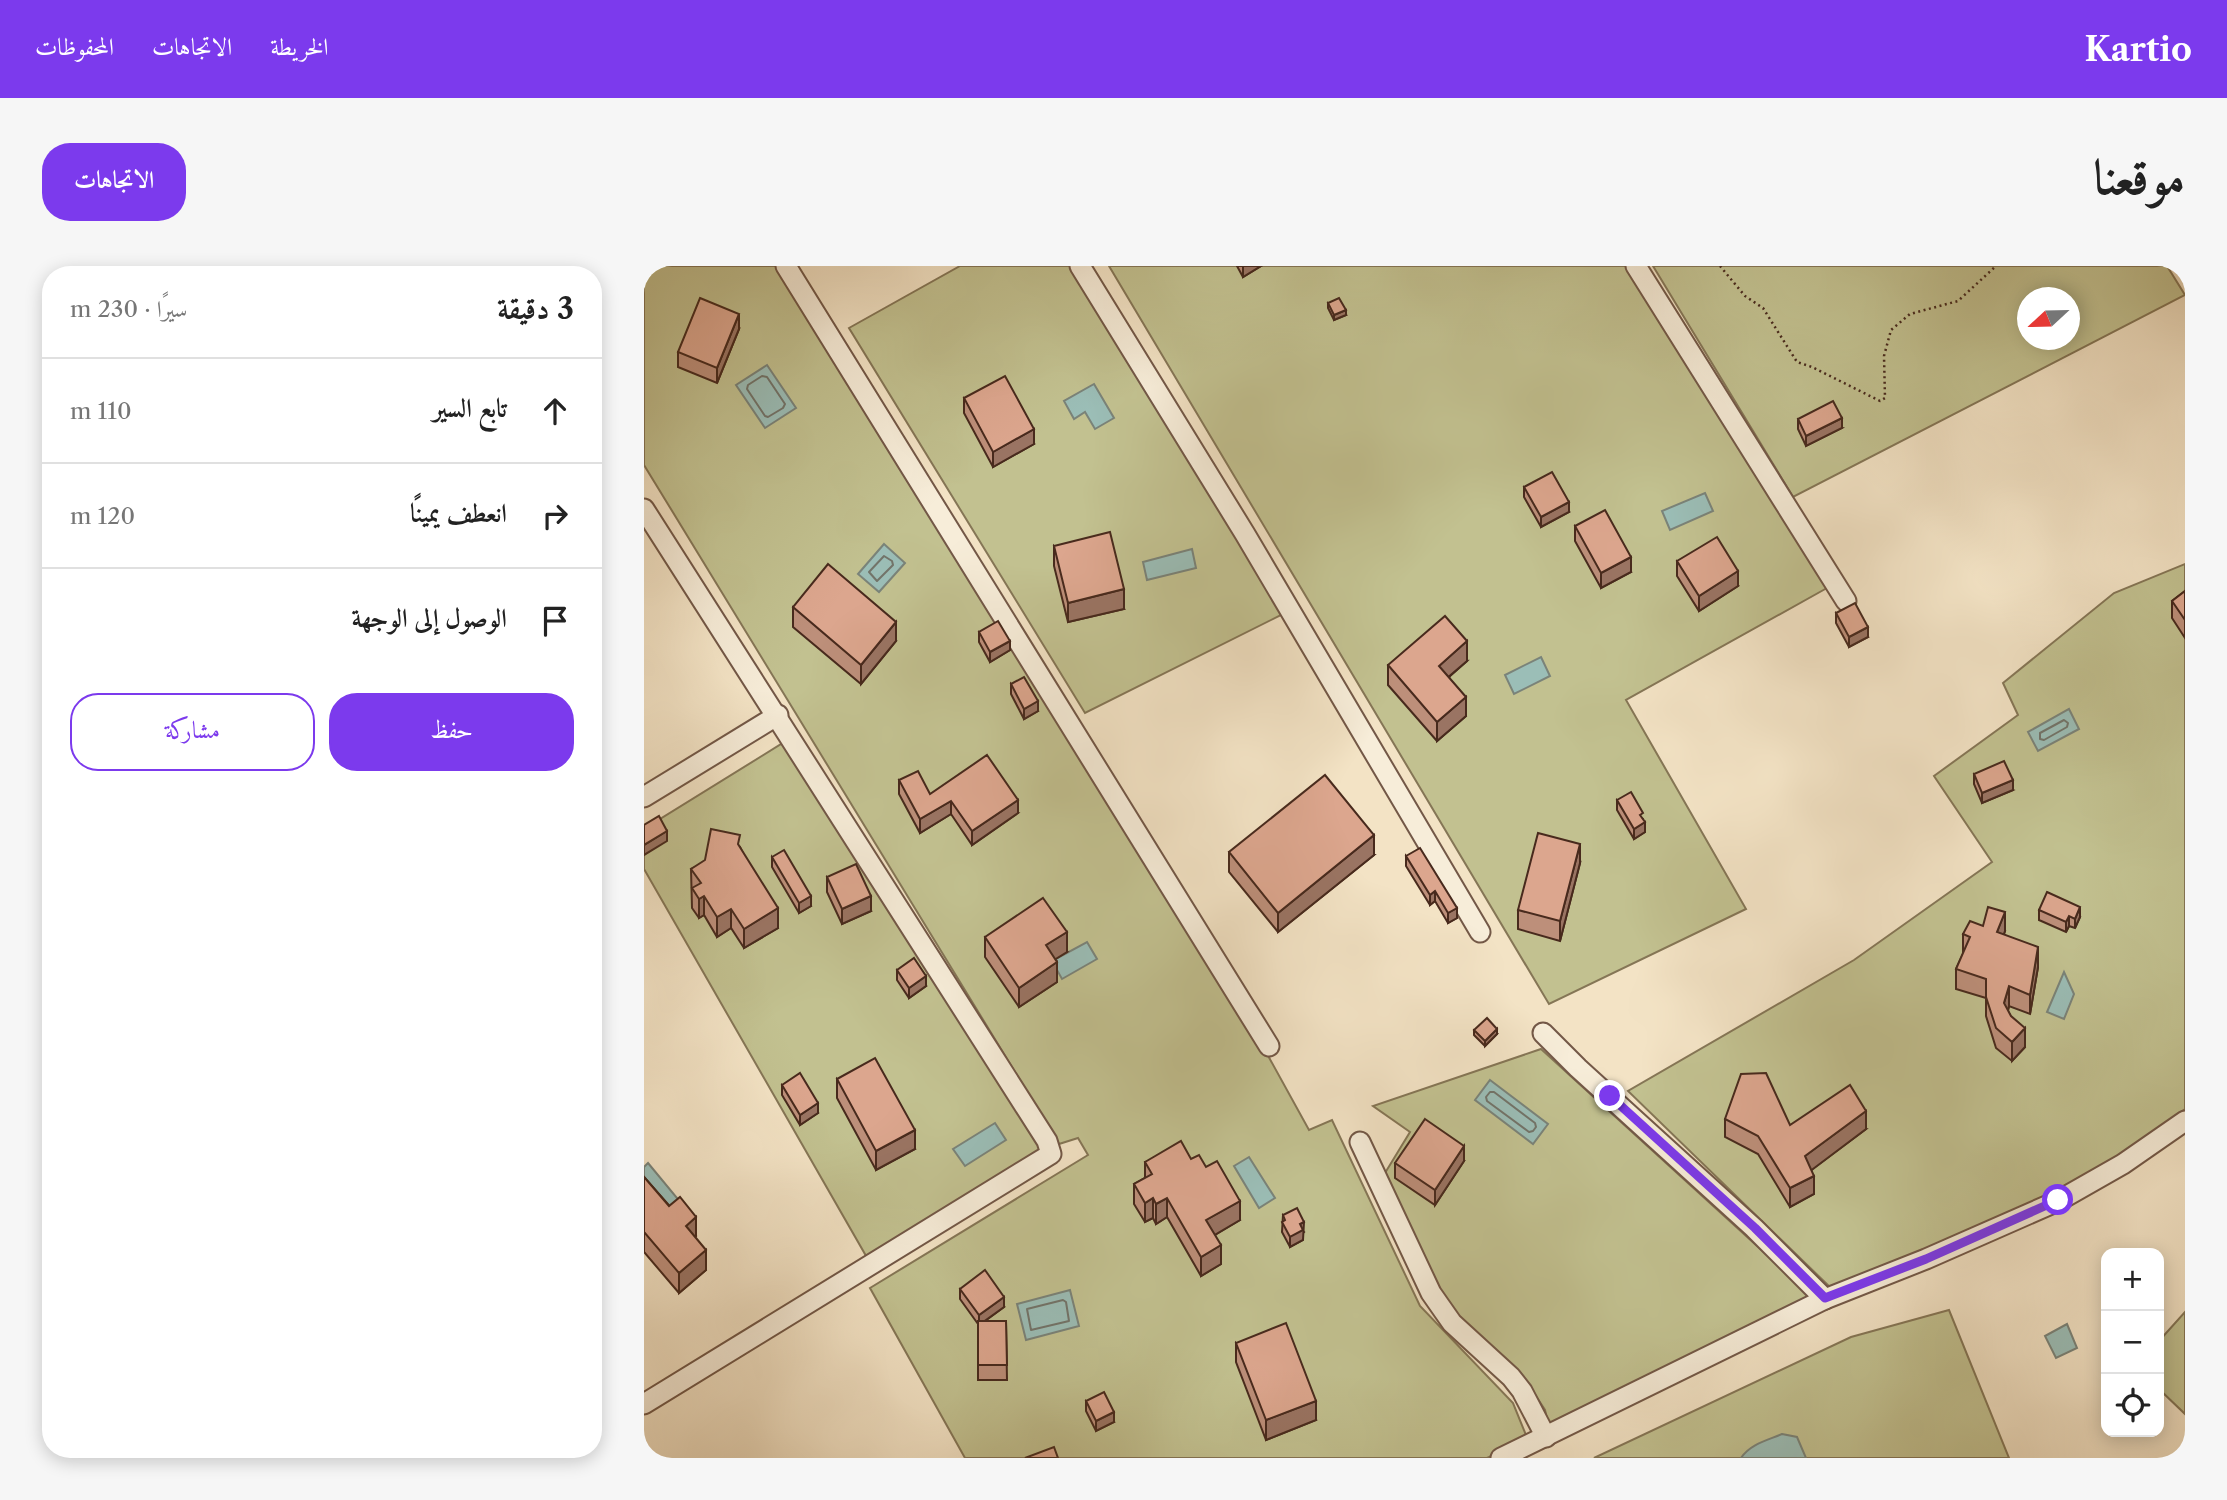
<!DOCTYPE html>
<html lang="ar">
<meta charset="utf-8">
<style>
:root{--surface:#fff;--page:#f6f6f6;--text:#222;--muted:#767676;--line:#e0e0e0;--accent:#7c3aed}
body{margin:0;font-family:"Libre Caslon Text",Amiri,serif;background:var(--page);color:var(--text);direction:rtl}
.controls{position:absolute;right:21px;bottom:21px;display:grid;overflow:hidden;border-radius:14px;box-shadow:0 4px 18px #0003}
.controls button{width:63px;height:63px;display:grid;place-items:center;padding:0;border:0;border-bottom:2px solid var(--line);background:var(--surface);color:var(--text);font:35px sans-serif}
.compass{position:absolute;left:1373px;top:21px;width:63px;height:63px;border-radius:50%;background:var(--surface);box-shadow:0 4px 18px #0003;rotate:248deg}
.stop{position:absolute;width:21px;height:21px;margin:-16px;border:5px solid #7c3aed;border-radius:50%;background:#fff}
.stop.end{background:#7c3aed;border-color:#fff;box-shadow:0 2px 7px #0008}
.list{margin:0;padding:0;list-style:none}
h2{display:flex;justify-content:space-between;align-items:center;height:91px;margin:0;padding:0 28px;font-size:30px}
h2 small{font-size:23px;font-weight:400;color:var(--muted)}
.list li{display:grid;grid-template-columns:46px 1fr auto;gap:21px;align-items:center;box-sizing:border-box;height:105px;padding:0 28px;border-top:2px solid var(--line)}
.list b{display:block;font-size:26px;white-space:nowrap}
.list em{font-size:23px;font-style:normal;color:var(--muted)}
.actions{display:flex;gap:14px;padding:21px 28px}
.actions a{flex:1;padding:16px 0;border:2px solid var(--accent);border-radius:28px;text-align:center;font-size:24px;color:var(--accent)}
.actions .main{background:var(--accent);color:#fff}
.icon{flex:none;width:38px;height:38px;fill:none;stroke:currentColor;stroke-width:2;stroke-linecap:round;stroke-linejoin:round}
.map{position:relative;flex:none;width:1541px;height:1192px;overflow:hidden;direction:ltr;border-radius:28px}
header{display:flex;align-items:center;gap:42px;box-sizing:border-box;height:98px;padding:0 35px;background:var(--accent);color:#fff}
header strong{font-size:33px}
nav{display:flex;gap:38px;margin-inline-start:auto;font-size:24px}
.intro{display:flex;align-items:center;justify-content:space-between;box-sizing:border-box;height:168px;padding:0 42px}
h1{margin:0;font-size:49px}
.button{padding:18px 32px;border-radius:28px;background:var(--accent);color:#fff;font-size:24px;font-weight:700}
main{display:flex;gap:42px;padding:0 42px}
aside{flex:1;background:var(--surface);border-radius:28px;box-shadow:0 4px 18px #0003}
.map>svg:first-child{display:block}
.green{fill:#c2c190;stroke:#857656;stroke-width:2;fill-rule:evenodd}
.water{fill:#9bbeb7;stroke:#7a8379;stroke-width:2}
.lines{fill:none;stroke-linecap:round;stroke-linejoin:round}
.shore{stroke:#72746a;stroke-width:2}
.street-casing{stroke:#735847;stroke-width:23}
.path{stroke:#482a1d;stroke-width:2.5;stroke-dasharray:2 3.5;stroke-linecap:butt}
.street{stroke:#f7edd9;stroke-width:19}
.wall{fill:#bd8f7a;stroke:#482a1d;stroke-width:2}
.shaded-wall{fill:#9a7463;stroke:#482a1d;stroke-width:2}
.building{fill:#dca68e;stroke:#482a1d;stroke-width:2}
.route{stroke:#7c3aed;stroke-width:9}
</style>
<header>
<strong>Kartio</strong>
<nav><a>الخريطة</a><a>الاتجاهات</a><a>المحفوظات</a></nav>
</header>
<div class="intro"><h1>موقعنا</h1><a class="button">الاتجاهات</a></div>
<main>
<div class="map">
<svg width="1541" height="1192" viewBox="0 0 1541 1192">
<rect width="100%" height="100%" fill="#f3e3c5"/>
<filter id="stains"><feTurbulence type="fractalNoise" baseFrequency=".00286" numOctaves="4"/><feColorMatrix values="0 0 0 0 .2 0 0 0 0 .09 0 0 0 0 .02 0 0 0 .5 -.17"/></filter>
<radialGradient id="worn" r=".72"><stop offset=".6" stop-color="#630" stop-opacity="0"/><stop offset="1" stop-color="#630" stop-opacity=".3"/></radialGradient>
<!-- green -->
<g class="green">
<path d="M 0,0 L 138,0 L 606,757 L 665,864 L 688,854 L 776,1040 L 869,1137 L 884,1174 L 843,1192 L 321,1192 L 226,1022 L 444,889 L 434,872 L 415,878 L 0,199 Z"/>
<path d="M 316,0 L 434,0 L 643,346 L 441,447 L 205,62 Z"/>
<path d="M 465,0 L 985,0 L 1183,322 L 982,434 L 1102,643 L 905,738 Z"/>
<path d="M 1009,0 L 1523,0 L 1541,29 L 1149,231 ZM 1384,32 L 1426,32 L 1426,74 L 1384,74 Z"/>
<path d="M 1541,298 L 1541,843 L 1411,939 L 1190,1025 L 984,825 L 1210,694 L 1348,596 L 1290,510 L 1374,449 L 1359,417 L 1470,327 Z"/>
<path d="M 142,475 L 401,890 L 225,995 L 0,603 L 0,563 Z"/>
<path d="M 897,783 L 1170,1032 L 905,1161 L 901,1144 L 880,1112 L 802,1038 L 741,907 L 766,866 L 729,840 Z"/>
<path d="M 1305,1044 L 1365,1192 L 950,1192 L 1207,1071 Z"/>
<path d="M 1541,1046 L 1541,1148 L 1515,1123 L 1515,1075 Z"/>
</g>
<!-- water -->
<g class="water">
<path d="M 123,99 L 152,142 L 121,162 L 92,119 Z"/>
<path d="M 450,118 L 470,152 L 451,163 L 441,146 L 430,153 L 420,135 Z"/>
<path d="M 1061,227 L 1069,245 L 1026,264 L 1018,245 Z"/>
<path d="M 240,278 L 261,297 L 235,326 L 214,308 Z"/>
<path d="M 548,283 L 552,302 L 503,314 L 499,296 Z"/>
<path d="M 897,391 L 906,410 L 870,428 L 861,409 Z"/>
<path d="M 1425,443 L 1435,463 L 1394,485 L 1384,466 Z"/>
<path d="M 443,676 L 453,693 L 418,713 L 408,695 Z"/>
<path d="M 1420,706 L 1430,728 L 1420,753 L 1403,746 Z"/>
<path d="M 846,814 L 904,858 L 889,878 L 831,834 Z"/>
<path d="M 351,857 L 362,874 L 321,900 L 309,883 Z"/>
<path d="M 605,891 L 631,932 L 615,942 L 590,900 Z"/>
<path d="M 4,897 L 38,938 L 29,945 L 0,911 L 0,901 Z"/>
<path d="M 426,1024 L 435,1060 L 382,1074 L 373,1038 Z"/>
<path d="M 1423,1058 L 1433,1082 L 1412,1092 L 1401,1070 Z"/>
<path d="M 1138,1168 L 1153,1171 L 1162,1192 L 1097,1192 C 1106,1178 1124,1174 1138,1168 Z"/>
</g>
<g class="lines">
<!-- shore -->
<g class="shore">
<path d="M 118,110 L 123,111 L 141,138 L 139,142 L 124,151 L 121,150 L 103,123 L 104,119 Z"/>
<path d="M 240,290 L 248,295 L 249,299 L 233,315 L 225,306 Z"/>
<path d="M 1420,454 L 1424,457 L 1423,461 L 1400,474 L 1396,473 L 1396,467 Z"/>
<path d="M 846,826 L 850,826 L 891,857 L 892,861 L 889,865 L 885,866 L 843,835 L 842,831 Z"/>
<path d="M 419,1034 L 422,1036 L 425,1055 L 387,1064 L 383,1043 Z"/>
</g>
<!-- street casing -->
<g class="street-casing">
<g id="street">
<path d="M 142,0 L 625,780"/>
<path d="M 436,0 L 601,268 L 836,666"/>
<path d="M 992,0 L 1202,335"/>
<path d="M 0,243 L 403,875 L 407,888 L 0,1138"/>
<path d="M 0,531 L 134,449"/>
<path d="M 899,767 L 934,802 L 1110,962 L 1181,1033"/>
<path d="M 716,876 L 787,1027 L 808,1057 L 867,1111 L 878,1125 L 902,1171"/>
<path d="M 857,1192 L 1181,1033 L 1282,993 L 1414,935 L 1479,898 L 1541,855"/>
</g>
</g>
<!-- path -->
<path class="path" d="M 1076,0 L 1101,30 L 1119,42 L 1153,96 L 1168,101 L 1236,135 L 1241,132 L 1240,90 L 1247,64 L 1266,48 L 1314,35 L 1352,0"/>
<!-- street -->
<use href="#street" class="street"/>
</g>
<!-- wall -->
<g class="wall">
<path d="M 593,0 L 617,0 L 599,11 Z"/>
<path d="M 684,37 L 702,49 L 690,54 L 684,42 Z"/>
<path d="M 95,63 L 73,117 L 34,101 L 34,86 Z"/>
<path d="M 320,132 L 390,178 L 349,201 L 320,147 Z"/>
<path d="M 1154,153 L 1198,162 L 1162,180 L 1154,163 Z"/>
<path d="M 880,221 L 925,246 L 897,261 L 880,231 Z"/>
<path d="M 931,260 L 987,306 L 957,322 L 931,275 Z"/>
<path d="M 410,280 L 480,343 L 424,356 L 410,300 Z"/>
<path d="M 1033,295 L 1094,320 L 1055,345 L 1033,310 Z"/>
<path d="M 1541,325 L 1541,372 L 1528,352 L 1528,335 Z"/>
<path d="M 149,341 L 252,375 L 217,418 L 149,361 Z"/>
<path d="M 1192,347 L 1224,371 L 1205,381 L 1192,357 Z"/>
<path d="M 335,366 L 366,384 L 346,396 L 335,376 Z"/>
<path d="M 823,395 L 805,411 L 822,450 L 793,475 L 744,419 L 744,399 Z"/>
<path d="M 367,418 L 394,445 L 380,453 L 367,428 Z"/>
<path d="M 1330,508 L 1369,524 L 1338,537 L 1330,518 Z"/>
<path d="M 255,514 L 286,528 L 374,547 L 328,579 L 307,548 L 276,567 L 255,528 Z"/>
<path d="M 973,534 L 999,553 L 1001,566 L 990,573 L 973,544 Z"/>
<path d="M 96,581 L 134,662 L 100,682 L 87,662 L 73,671 L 60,649 L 55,652 L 48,642 L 47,603 Z"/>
<path d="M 585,586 L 730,589 L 634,666 L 585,606 Z"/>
<path d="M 762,590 L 813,652 L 804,657 L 791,635 L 786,639 L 762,600 Z"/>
<path d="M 128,591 L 167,640 L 155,647 L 128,601 Z"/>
<path d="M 936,597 L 916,675 L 874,663 L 874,644 Z"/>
<path d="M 183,611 L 227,645 L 198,658 L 183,626 Z"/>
<path d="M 1395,644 L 1436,651 L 1431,662 L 1425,660 L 1422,666 L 1395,654 Z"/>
<path d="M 1339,660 L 1361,665 L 1360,668 L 1394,701 L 1386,748 L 1365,740 L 1364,745 L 1381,781 L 1368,795 L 1352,782 L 1342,750 L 1342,732 L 1312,723 L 1312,703 L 1319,688 L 1319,668 Z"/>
<path d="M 341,671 L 423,686 L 411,693 L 413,716 L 375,741 L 341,691 Z"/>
<path d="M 253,704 L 282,720 L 265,732 L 253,714 Z"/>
<path d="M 830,764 L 853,768 L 841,780 L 830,769 Z"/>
<path d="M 193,813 L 271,883 L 232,904 L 193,832 Z"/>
<path d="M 138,819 L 174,847 L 156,859 L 138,829 Z"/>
<path d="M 1081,853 L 1146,859 L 1222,863 L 1167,904 L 1170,928 L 1146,941 L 1114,888 L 1081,871 Z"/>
<path d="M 547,893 L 596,954 L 571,969 L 577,998 L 557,1010 L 523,951 L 512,958 L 509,952 L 501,956 L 490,938 L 490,918 L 501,912 L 501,896 Z"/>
<path d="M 820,895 L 791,939 L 751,912 L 751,897 Z"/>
<path d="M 0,911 L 52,970 L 51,971 L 62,1004 L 35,1027 L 0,986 Z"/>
<path d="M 639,949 L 660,966 L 659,967 L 659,974 L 646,981 L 638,966 Z"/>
<path d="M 316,1023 L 360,1041 L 341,1055 L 362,1055 L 363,1114 L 334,1114 L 334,1058 L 316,1033 Z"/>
<path d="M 592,1077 L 672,1154 L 622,1174 L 592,1096 Z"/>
<path d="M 442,1135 L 470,1156 L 452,1165 L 442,1145 Z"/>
</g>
<!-- shaded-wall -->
<g class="shaded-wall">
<path d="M 599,0 L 617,0 L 599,11 Z"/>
<path d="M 702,44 L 702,49 L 690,54 L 690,49 Z"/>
<path d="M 95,48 L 95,63 L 73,117 L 73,102 Z"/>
<path d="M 1198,152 L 1198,162 L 1162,180 L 1162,170 Z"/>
<path d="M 390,163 L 390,178 L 349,201 L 349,186 Z"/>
<path d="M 925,236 L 925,246 L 897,261 L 897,251 Z"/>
<path d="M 987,291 L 987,306 L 957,322 L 957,307 Z"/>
<path d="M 1094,305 L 1094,320 L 1055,345 L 1055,330 Z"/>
<path d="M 480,323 L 480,343 L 424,356 L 424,337 Z"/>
<path d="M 252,356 L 252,375 L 217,418 L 217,399 Z"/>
<path d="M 1224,361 L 1224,371 L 1205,381 L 1205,371 Z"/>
<path d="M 366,375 L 366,384 L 346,396 L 346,386 Z"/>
<path d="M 823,375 L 823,395 L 795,419 L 795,400 Z"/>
<path d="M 822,431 L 822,450 L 793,475 L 793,456 Z"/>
<path d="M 394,435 L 394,445 L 380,453 L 380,443 Z"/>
<path d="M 1369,514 L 1369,524 L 1338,537 L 1338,527 Z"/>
<path d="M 374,534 L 374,547 L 328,579 L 328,565 Z"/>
<path d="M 307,535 L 307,548 L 276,567 L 276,553 Z"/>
<path d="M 1001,556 L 1001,566 L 990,573 L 990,563 Z"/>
<path d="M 23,565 L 23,575 L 0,589 L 0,579 Z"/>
<path d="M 730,569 L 730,589 L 634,666 L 634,647 Z"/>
<path d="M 936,578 L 936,597 L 916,675 L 916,655 Z"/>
<path d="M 791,625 L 791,635 L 786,639 L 786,629 Z"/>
<path d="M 60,630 L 60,649 L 55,652 L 55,633 Z"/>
<path d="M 167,630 L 167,640 L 155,647 L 155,637 Z"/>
<path d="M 227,630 L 227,645 L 198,658 L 198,643 Z"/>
<path d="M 1436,641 L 1436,651 L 1431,662 L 1431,653 Z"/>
<path d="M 134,642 L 134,662 L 100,682 L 100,663 Z"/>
<path d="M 813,642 L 813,652 L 804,657 L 804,647 Z"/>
<path d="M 87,643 L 87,662 L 73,671 L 73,651 Z"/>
<path d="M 1361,646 L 1361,665 L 1353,685 L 1353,666 Z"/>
<path d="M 1425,650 L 1425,660 L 1422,666 L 1422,656 Z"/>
<path d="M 423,666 L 423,686 L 402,699 L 402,679 Z"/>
<path d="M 1394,681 L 1394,701 L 1386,748 L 1386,729 Z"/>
<path d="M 413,696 L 413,716 L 375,741 L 375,722 Z"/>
<path d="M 282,710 L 282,720 L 265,732 L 265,722 Z"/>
<path d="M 1365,720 L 1365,740 L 1360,757 L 1360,737 Z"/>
<path d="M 1381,762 L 1381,781 L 1368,795 L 1368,776 Z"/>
<path d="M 853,763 L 853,768 L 841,780 L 841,775 Z"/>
<path d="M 174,837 L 174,847 L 156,859 L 156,849 Z"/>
<path d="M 1222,845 L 1222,863 L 1161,909 L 1161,890 Z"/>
<path d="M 271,864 L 271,883 L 232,904 L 232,885 Z"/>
<path d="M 820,880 L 820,895 L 791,939 L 791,924 Z"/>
<path d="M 1170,910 L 1170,928 L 1146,941 L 1146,922 Z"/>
<path d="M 509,932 L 509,952 L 501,956 L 501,937 Z"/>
<path d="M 523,932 L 523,951 L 512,958 L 512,938 Z"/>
<path d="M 596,935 L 596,954 L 562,974 L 562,954 Z"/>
<path d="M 52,951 L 52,970 L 42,980 L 42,960 Z"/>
<path d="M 660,956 L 659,974 L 646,981 L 646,971 L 656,958 Z"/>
<path d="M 577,979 L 577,998 L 557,1010 L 557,991 Z"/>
<path d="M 62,984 L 62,1004 L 35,1027 L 35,1007 Z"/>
<path d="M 360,1031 L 360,1041 L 335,1059 L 335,1049 Z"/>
<path d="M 672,1135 L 672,1154 L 622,1174 L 622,1154 Z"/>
<path d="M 470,1146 L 470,1156 L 452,1165 L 452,1155 Z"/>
</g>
<!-- building -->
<g class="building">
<path d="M 56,32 L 95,48 L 73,102 L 34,86 Z"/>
<path d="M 695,32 L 702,44 L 690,49 L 684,37 Z"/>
<path d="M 361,110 L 390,163 L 349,186 L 320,132 Z"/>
<path d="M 1189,135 L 1198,152 L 1162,170 L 1154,153 Z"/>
<path d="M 908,206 L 925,236 L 897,251 L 880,221 Z"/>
<path d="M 961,244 L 987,291 L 957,307 L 931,260 Z"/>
<path d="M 466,266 L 480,323 L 424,337 L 410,280 Z"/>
<path d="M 1073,271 L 1094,305 L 1055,330 L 1033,295 Z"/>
<path d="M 184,298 L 252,356 L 217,399 L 149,341 Z"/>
<path d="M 1541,325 L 1541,354 L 1528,335 Z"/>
<path d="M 1211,337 L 1224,361 L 1205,371 L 1192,347 Z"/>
<path d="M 801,350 L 823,375 L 795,400 L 822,431 L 793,456 L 744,399 Z"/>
<path d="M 354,355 L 366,375 L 346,386 L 335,366 Z"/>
<path d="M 380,411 L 394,435 L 380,443 L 367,418 Z"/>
<path d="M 343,489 L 374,534 L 328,565 L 307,535 L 276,553 L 255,514 L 274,505 L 286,528 Z"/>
<path d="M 1360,495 L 1369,514 L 1338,527 L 1330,508 Z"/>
<path d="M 681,509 L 730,569 L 634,647 L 585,586 Z"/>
<path d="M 987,526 L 999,547 L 996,549 L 1001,556 L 990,563 L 973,534 Z"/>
<path d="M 15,550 L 23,565 L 0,579 L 0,559 Z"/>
<path d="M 67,563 L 96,569 L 94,578 L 134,642 L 100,663 L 87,643 L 73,651 L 60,630 L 55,633 L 48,622 L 57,617 L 47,603 L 61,594 Z"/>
<path d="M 894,567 L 936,578 L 916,655 L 874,644 Z"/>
<path d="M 776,582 L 813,642 L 804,647 L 791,625 L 786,629 L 762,590 Z"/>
<path d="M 140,584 L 167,630 L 155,637 L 128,591 Z"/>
<path d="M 212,598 L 227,630 L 198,643 L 183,611 Z"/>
<path d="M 1403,626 L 1436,641 L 1431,653 L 1425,650 L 1422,656 L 1395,644 Z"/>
<path d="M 399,632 L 423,666 L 402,679 L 413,696 L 375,722 L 341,671 Z"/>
<path d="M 1344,641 L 1361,646 L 1353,666 L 1394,681 L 1386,729 L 1365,720 L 1360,737 L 1367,750 L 1381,762 L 1368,776 L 1352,762 L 1342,731 L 1342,713 L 1312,703 L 1326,671 L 1319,668 L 1326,655 L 1339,660 Z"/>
<path d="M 270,692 L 282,710 L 265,722 L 253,704 Z"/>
<path d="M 843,752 L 853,763 L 841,775 L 830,764 Z"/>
<path d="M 231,792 L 271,864 L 232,885 L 193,813 Z"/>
<path d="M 156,807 L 174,837 L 156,849 L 138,819 Z"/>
<path d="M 1122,807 L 1146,859 L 1206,819 L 1222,845 L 1161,890 L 1170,910 L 1146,922 L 1114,870 L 1081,853 L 1097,808 Z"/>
<path d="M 781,853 L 820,880 L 791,924 L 751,897 Z"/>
<path d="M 537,875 L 547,893 L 555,889 L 562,901 L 573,895 L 596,935 L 562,954 L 577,979 L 557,991 L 523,932 L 512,938 L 509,932 L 501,937 L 490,918 L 508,908 L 501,896 Z"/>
<path d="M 0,911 L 25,940 L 36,931 L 52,951 L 42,960 L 62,984 L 35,1007 L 0,966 Z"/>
<path d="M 653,942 L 660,956 L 656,958 L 659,964 L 646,971 L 638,956 L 641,954 L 639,949 Z"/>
<path d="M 341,1004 L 360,1031 L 335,1049 L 316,1023 Z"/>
<path d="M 334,1055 L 362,1055 L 363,1099 L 334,1099 Z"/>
<path d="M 642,1057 L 672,1135 L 622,1154 L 592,1077 Z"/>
<path d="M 460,1126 L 470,1146 L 452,1155 L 442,1135 Z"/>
<path d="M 410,1181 L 414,1192 L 381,1192 Z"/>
</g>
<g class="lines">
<!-- route -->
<path class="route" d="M 966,830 L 1111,962 L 1181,1032 L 1282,993 L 1414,934"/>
</g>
<rect width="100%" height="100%" filter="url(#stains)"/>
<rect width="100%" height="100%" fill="url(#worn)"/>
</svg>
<div class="controls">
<button>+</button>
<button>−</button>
<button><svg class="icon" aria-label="locate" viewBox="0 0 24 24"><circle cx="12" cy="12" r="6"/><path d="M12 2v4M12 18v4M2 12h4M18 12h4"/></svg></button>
</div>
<svg class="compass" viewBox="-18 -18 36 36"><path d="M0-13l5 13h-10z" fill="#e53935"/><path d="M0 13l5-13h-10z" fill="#767676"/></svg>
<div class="stop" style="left:1414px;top:934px"></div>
<div class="stop end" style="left:966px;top:830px"></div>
</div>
<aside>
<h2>3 دقيقة<small>سيرًا · 230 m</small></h2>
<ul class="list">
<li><svg class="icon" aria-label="ahead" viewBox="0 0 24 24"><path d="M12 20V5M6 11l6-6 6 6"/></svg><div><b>تابع السير</b></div><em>110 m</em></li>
<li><svg class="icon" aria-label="right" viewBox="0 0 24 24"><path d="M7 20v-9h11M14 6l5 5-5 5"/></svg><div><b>انعطف يمينًا</b></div><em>120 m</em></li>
<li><svg class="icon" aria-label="arrive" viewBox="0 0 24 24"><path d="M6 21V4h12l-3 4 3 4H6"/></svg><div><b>الوصول إلى الوجهة</b></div></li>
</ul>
<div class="actions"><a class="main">حفظ</a><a>مشاركة</a></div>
</aside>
</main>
